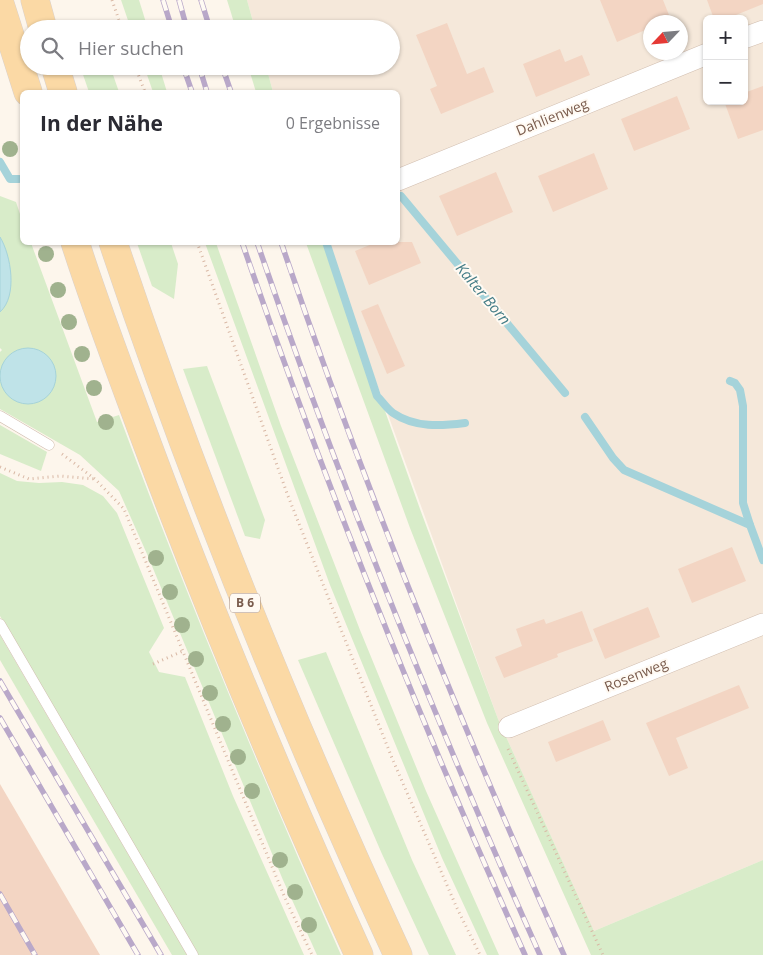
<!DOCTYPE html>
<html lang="de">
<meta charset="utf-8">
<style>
:root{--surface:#fff;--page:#f2f2f3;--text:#2b2b33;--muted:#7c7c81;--line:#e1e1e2}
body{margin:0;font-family:"Open Sans",sans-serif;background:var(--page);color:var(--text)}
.controls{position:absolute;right:15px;top:15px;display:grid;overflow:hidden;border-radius:8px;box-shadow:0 1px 4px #0004}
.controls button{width:45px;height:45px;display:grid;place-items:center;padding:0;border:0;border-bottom:1px solid var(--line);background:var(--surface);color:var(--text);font:25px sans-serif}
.compass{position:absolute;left:643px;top:15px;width:45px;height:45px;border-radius:50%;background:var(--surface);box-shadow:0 1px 4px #0004;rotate:244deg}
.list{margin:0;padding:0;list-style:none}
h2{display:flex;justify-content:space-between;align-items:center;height:65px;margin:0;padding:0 20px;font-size:21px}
h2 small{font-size:16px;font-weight:400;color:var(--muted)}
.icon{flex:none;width:28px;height:28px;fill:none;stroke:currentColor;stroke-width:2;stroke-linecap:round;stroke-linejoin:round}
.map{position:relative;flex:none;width:763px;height:955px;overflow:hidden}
.search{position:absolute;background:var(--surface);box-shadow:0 1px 4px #0004;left:20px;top:20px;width:380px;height:55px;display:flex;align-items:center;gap:12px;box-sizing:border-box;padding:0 18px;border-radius:28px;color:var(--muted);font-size:19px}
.panel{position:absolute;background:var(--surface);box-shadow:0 1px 4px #0004;left:20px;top:90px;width:380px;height:155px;border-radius:8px}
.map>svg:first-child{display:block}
.residential{fill:#f5e8da;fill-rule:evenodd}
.green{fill:#d8ecc9}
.water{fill:#bfe3e8;stroke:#a5d3da}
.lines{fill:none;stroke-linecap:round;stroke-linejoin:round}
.stream{stroke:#a5d3da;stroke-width:8}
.building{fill:#f3d5c3}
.service-casing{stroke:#d1beb0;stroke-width:11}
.minor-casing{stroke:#d1beb0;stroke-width:22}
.primary-casing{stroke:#dad1cd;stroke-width:29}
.path{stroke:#d9b8a5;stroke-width:3;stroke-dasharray:1 4;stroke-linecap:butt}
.service{stroke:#fff;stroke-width:10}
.minor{stroke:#fff;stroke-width:21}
.primary{stroke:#fbd9a5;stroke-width:28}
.rail-casing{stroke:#b9a8c9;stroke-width:5.5}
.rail{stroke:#fffaf3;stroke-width:4;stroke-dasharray:11;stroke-linecap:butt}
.tree{fill:#a0b28e}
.labels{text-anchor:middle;stroke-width:4;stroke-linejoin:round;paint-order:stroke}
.shield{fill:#fffaf3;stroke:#a28b7f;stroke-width:1}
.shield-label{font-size:12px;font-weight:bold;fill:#7a5c4d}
.street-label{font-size:14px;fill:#7a5c4d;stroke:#fffaf3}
.water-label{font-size:15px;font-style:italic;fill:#437c86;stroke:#fffaf3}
</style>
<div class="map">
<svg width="763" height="955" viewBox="0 0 763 955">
<rect width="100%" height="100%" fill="#fdf6ec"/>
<!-- residential -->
<path class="residential" d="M 247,0 L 763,0 L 763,860 L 594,931 L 498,719 L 326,243 L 398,242 L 398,92 L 273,92 L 266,66 L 391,66 L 391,29 L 255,29 ZM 707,19 L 744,19 L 744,101 L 707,101 ZM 650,22 L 680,22 L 680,52 L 650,52 Z"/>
<!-- green -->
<g class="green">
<path d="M 121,0 L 139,0 L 148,29 L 131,29 Z"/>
<path d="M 227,0 L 247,0 L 255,29 L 236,29 Z"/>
<path d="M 80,66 L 108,66 L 111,69 L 119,92 L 89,92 Z"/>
<path d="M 144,66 L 159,66 L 167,92 L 153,92 Z"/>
<path d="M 248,66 L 266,66 L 273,92 L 256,92 Z"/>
<path d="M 0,196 L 16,202 L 22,220 L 22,242 L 31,243 L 97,422 L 119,415 C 187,598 262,777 341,955 L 317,955 L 283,880 L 147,554 L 119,491 L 80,455 L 0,409 L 0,352 L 2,350 L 0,348 Z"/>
<path d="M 137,243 L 171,243 L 178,264 L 174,299 L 152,286 Z"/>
<path d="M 205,243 L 216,243 L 281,426 L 360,630 L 426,791 L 499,955 L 487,955 L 442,858 L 330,585 Z"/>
<path d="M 306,243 L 325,243 L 420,509 L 498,719 L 594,931 L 763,860 L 763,955 L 591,955 L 487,723 L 410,528 Z"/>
<path d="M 207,366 L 265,520 L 260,539 L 245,536 L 183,369 Z"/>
<path d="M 0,425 L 47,452 L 41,471 L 0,454 Z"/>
<path d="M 0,473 L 17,481 L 39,483 L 62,482 L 83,485 L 103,496 L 117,513 L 164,628 L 149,652 L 159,672 L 185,677 L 233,796 L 304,955 L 198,955 L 0,616 Z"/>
<path d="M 0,635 L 187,955 L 172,955 L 0,660 Z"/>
<path d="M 326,652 L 412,860 L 456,955 L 429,955 L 382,854 L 298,660 Z"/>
</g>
<!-- water -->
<g class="water">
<path d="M 0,237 C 11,255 18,296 0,312 Z"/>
<circle cx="28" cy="376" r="28"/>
</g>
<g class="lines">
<!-- stream -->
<g class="stream">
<path d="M 0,162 L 10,179 L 19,179"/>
<path d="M 401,196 L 565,393"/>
<path d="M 326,242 L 377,396 C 382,401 387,409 393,413 C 415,428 441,426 465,423"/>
<path d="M 730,381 L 735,383 L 740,390 L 743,406 L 743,503 L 750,525"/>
<path d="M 585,417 L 613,458 L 624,470 L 750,525 L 763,560"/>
</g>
</g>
<!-- building -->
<g class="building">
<path d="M 600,0 L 663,0 L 671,20 L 664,22 L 650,22 L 650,28 L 617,42 Z"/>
<path d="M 707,0 L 763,0 L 763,4 L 726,19 L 714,19 Z"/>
<path d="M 447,23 L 467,74 L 484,67 L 494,92 L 441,114 L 430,89 L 437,86 L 416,35 Z"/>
<path d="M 560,49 L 565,62 L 582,55 L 590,75 L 536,97 L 523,64 Z"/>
<path d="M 763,86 L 763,130 L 738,139 L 724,101 L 744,101 L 744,93 Z"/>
<path d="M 677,96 L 690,129 L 634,151 L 621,119 Z"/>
<path d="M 594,153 L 608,189 L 553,212 L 538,176 Z"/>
<path d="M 496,172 L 513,212 L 457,236 L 439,196 Z"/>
<path d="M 377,242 L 412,242 L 421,263 L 369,285 L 355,251 Z"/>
<path d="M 378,304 L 405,366 L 387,374 L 361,311 Z"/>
<path d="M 732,547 L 746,581 L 692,603 L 678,569 Z"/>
<path d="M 648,607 L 660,637 L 605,659 L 593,629 Z"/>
<path d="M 582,611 L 593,641 L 557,654 L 558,657 L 504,678 L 495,657 L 522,646 L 516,629 L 544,619 L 546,624 Z"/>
<path d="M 739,685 L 749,708 L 676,738 L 688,768 L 669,776 L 646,723 Z"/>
<path d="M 603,720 L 611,740 L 556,762 L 548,742 Z"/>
<path d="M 0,784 L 100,955 L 0,955 Z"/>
</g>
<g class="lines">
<!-- service casing -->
<g class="service-casing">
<g id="service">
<path d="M 0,416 L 49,445"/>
<path d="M 0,624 L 193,955"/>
</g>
</g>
<!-- minor casing -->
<g class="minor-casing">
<g id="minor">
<path d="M 744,38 L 763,31"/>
<path d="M 398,180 L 707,54"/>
<path d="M 509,727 L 763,624"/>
</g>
</g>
<!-- primary casing -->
<g class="primary-casing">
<g id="primary">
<path d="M 35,0 L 43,29"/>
<path d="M 0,4 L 28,92"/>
<path d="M 55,66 L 63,92"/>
<path d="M 75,242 C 97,311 123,378 148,446 C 212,618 283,788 359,955"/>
<path d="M 113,242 C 194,485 291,723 398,955"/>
</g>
</g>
<!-- path -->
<g class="path">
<path d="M 112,0 L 122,29"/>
<path d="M 135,66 L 145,92"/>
<path d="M 197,242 L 288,496 L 392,758 L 456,906 L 480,955"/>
<path d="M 62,454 L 95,479 L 124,509 L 285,898 L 312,955"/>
<path d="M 0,467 L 29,479 L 60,476 L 95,479"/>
<path d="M 153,664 L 183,651"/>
<path d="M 508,749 L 603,955"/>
</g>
<!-- service -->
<use href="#service" class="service"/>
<!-- minor -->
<use href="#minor" class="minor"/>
<!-- primary -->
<use href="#primary" class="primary"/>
<!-- rail casing -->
<g class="rail-casing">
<g id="rail">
<path d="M 163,0 L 172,29"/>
<path d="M 179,0 L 187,29"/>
<path d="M 201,0 L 210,29"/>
<path d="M 183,66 L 192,92"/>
<path d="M 199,66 L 207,92"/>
<path d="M 222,66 L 231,92"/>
<path d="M 242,242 C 325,485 420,721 525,955"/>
<path d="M 257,242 C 340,485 436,722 540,955"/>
<path d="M 281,242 C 363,485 460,722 564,955"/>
<path d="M 0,681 L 161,955"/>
<path d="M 0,718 L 138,955"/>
<path d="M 0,894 L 35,955"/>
</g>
</g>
<!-- rail -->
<use href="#rail" class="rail"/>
</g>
<!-- trees -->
<g class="tree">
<circle cx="10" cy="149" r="8"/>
<circle cx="46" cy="254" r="8"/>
<circle cx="58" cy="290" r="8"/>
<circle cx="69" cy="322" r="8"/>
<circle cx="82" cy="354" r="8"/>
<circle cx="94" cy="388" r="8"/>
<circle cx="106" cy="422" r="8"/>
<circle cx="156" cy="558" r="8"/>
<circle cx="170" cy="592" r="8"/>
<circle cx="182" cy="625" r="8"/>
<circle cx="196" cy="659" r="8"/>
<circle cx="210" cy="693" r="8"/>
<circle cx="223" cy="724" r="8"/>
<circle cx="238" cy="757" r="8"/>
<circle cx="252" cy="791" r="8"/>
<circle cx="280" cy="860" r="8"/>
<circle cx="295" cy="892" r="8"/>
<circle cx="309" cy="925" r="8"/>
</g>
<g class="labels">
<!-- shield labels -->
<rect class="shield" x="230" y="593.5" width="30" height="19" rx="4"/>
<g class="shield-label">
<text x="245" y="607">B 6</text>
</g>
<!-- street labels -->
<g class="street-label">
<text transform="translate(552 117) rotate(-22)" y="5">Dahlienweg</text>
<text transform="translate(636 675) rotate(-22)" y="5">Rosenweg</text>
</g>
<!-- water labels -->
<g class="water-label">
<text transform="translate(483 294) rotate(50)" y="5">Kalter Born</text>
</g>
</g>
</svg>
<div class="controls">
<button>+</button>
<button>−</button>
</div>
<svg class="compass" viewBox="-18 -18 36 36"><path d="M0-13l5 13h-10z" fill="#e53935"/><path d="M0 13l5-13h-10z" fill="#7c7c81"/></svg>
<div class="search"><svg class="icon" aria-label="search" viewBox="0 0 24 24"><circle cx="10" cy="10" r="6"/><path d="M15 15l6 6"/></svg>Hier suchen</div>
<section class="panel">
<h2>In der Nähe<small>0 Ergebnisse</small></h2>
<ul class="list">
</ul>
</section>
</div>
